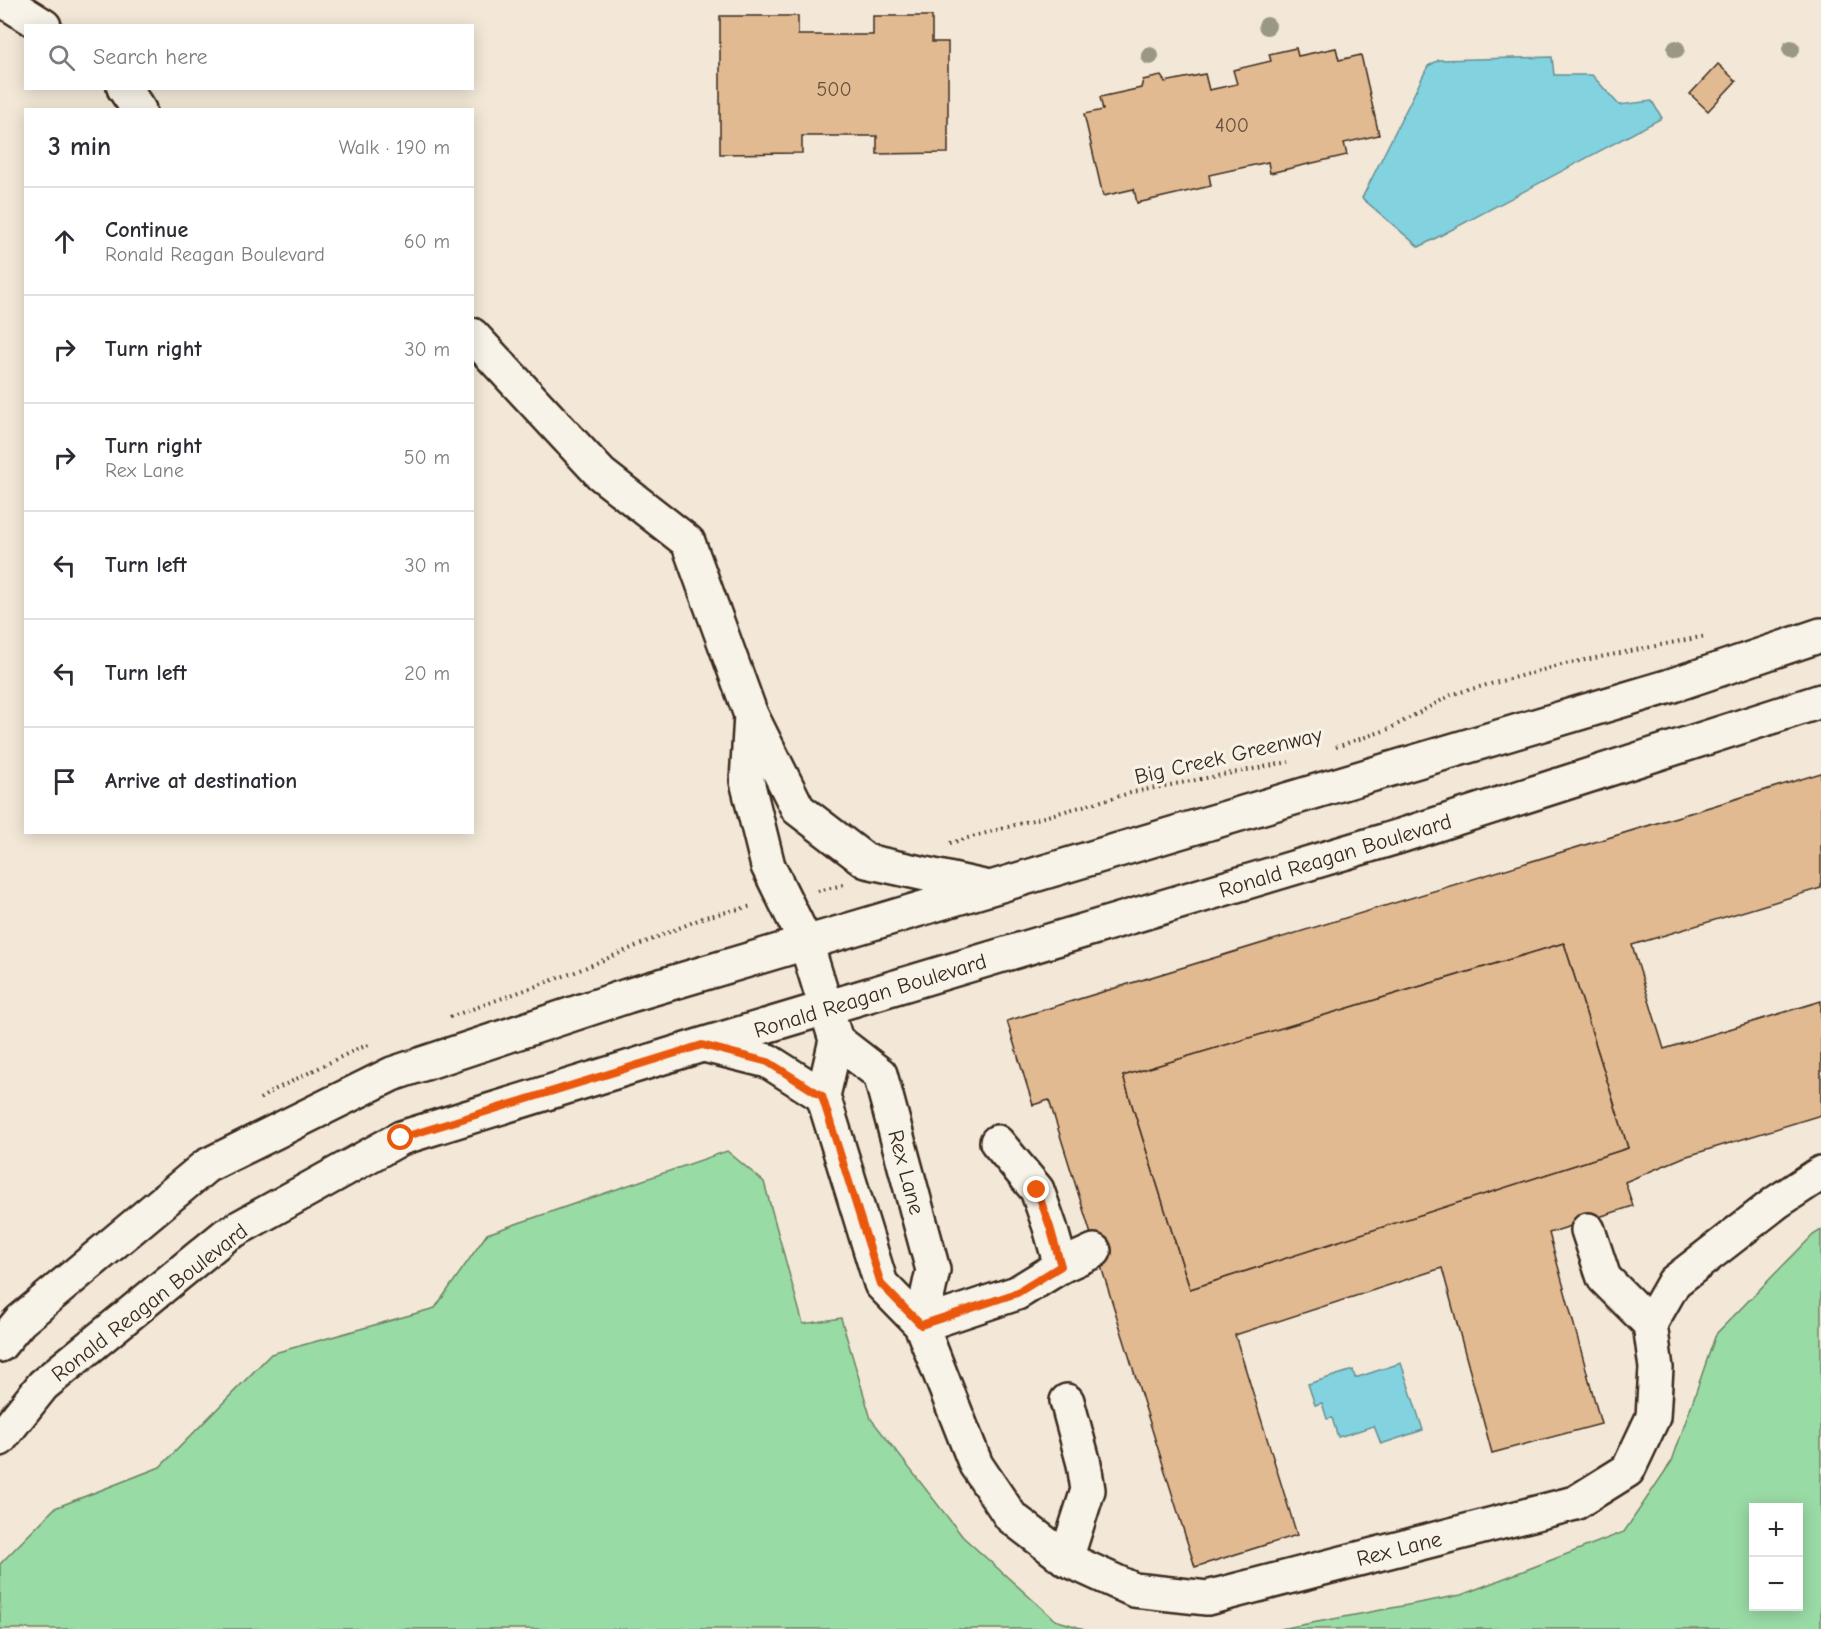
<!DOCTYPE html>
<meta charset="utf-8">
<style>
:root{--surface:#fff;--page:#f2f2f3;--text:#2b2b33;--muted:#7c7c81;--line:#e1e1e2}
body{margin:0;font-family:"Comic Neue",sans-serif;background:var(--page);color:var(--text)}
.controls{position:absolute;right:18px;bottom:18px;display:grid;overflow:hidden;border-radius:0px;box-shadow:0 3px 15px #0003}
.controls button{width:54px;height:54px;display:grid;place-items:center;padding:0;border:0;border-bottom:2px solid var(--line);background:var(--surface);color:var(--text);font:30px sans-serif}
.stop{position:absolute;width:18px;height:18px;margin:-14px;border:4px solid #ea580c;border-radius:50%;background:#fff}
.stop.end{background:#ea580c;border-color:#fff;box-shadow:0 2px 6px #0008}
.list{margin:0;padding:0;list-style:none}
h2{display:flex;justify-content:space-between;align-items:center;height:78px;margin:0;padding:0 24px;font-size:26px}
h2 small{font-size:20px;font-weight:400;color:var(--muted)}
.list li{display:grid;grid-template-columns:39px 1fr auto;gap:18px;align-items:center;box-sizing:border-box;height:108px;padding:0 24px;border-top:2px solid var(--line)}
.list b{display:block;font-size:22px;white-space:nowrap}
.list p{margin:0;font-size:20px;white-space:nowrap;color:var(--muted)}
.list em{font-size:20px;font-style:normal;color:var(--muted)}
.icon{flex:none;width:33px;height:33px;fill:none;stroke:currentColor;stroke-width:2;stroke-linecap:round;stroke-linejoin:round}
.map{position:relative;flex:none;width:1821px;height:1629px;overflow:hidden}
.search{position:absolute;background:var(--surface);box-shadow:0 3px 15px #0003;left:24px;top:24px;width:450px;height:66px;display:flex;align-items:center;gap:15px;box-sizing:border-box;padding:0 21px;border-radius:0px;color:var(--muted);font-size:22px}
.panel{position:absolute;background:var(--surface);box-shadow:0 3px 15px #0003;left:24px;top:108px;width:450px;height:726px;border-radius:0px}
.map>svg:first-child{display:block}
.green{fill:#99dba5;stroke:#6a8262;stroke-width:1.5;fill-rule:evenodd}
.water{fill:#83d2e0;stroke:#668f92;stroke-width:1.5}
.building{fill:#e1ba92;stroke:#3b2a1e;stroke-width:1.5;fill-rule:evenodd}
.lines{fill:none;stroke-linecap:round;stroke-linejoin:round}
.minor-casing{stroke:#3b2a1e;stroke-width:38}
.major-casing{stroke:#3b2a1e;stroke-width:38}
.path{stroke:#3b2a1e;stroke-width:4;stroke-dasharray:1.5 4.5;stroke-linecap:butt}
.minor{stroke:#f7f3e8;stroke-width:33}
.major{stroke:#f7f3e8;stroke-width:33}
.tree{fill:#9a9884}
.route{stroke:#ea580c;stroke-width:8}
.labels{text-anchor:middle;stroke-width:6;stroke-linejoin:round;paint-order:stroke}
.number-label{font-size:20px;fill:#644e3b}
.street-label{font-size:22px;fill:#3b2a1e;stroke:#f7f3e8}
</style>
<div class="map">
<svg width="1821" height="1629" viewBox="0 0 1821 1629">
<rect width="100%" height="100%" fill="#f3e8d7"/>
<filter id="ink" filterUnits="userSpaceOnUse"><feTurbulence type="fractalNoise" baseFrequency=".0167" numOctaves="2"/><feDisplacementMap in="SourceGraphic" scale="12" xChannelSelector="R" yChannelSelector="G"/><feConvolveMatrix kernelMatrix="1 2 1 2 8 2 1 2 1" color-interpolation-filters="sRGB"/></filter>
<g filter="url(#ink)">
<!-- green -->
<g class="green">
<path d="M 727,1151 L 764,1182 L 803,1324 L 841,1318 L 871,1419 L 963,1537 L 1055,1620 L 1084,1629 L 0,1629 L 0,1564 L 55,1508 L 160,1467 L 271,1354 L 435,1308 L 487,1234 Z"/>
<path d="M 1821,1230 L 1821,1629 L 1280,1629 L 1461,1595 L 1624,1532 L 1672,1461 L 1716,1334 L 1813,1235 ZM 1754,1508 L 1798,1508 L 1798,1606 L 1754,1606 Z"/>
</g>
<!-- water -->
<g class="water">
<path d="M 1552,57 L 1554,75 L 1592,75 L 1619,105 L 1652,101 L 1662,118 L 1419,247 L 1362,198 L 1428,66 L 1439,60 Z"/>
<path d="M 1401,1363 L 1423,1430 L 1381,1444 L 1374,1426 L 1338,1437 L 1332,1418 L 1327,1419 L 1322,1403 L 1315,1405 L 1308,1384 L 1353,1370 L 1355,1378 Z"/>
</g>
<!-- building -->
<g class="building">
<path d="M 720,16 L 798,16 L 798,35 L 873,35 L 873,16 L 932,16 L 932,42 L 948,42 L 948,153 L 877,154 L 877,136 L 802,136 L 802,153 L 720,154 Z"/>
<path d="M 1296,48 L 1298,56 L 1336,48 L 1339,60 L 1361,55 L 1379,135 L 1344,143 L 1347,155 L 1270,173 L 1268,162 L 1209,175 L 1211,186 L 1137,203 L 1134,189 L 1103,196 L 1084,114 L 1103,110 L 1100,97 L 1141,88 L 1143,80 L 1161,76 L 1165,82 L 1205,74 L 1209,90 L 1237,84 L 1233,70 L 1271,61 L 1269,54 Z"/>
<path d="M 1718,64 L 1736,81 L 1708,111 L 1690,94 Z"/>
<path d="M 1821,773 L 1821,888 L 1632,945 L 1664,1049 L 1821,1001 L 1821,1115 L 1684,1157 L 1625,1182 L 1633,1206 L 1549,1233 L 1601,1424 L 1492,1453 L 1442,1268 L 1235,1335 L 1297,1535 L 1195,1567 L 1049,1100 L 1033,1105 L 1007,1021 ZM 1564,943 L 1628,1148 L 1190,1289 L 1123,1076 Z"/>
<path d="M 1564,943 L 1628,1148 L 1190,1289 L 1123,1076 Z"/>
</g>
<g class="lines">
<!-- minor casing -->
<g class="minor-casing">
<g id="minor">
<path d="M 3,0 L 44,26"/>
<path d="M 124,88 L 139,110"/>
<path d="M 472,335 L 601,474 L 688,542 L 751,715 L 798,809 L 866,861 L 989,888"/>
<path d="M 751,715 L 747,781 L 768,866 L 806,943 L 836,1040 L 823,1096 L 881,1284 L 921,1325 L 976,1465 L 1011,1517 L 1066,1559 L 1134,1590 L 1207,1598 L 1575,1503 L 1628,1470 L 1653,1417 L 1656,1368 L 1650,1324 L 1674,1282 L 1777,1202 L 1821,1173"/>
<path d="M 836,1040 L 880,1074 L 933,1270 L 921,1325"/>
<path d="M 997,1142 L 1037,1190 L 1050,1227 L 1061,1266"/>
<path d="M 1588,1230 L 1604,1278 L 1650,1324"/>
<path d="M 921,1325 L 1017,1293 L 1061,1266 L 1094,1251"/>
<path d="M 1066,1559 L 1088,1490 L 1084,1464 L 1067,1401"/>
</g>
</g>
<!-- major casing -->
<g class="major-casing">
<g id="major">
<path d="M 704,1045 L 768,1061 L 823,1096"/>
<path d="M 0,1345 L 20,1321 L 206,1166 L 392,1074 L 627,996 L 1670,686 L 1821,635"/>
<path d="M 0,1439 L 43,1385 L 226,1235 L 401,1138 L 702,1045 L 1400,836 L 1821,701"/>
</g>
</g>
<!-- path -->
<g class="path">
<path d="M 1336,747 L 1389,729 L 1453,694 L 1565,664 L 1706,636"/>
<path d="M 950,843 L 1134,792 L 1289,762"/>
<path d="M 818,891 L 843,885"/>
<path d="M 450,1017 L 575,972 L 705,917 L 752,906"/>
<path d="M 260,1099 L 274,1090 L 357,1049 L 369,1045"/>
</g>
<!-- minor -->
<use href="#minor" class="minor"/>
<!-- major -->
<use href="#major" class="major"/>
</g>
<!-- trees -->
<g class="tree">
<circle cx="1267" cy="26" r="9"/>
<circle cx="1676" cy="49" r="9"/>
<circle cx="1791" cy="49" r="9"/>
<circle cx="1150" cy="56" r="9"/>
</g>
</g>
<g class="lines" filter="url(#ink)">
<!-- route -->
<path class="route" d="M 401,1138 L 702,1045 L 768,1062 L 822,1096 L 881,1284 L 921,1325 L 1017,1293 L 1061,1266 L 1050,1227 L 1037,1190"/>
</g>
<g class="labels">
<!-- number labels -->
<g class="number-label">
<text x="834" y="96">500</text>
<text x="1232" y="132">400</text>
</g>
<!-- street labels -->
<g class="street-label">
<text transform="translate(1228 755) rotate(-13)" y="8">Big Creek Greenway</text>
<text transform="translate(1335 855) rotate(-17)" y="8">Ronald Reagan Boulevard</text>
<text transform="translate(870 995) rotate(-17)" y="8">Ronald Reagan Boulevard</text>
<text transform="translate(907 1172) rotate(75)" y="8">Rex Lane</text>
<text transform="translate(149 1302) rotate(-38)" y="8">Ronald Reagan Boulevard</text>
<text transform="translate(1399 1548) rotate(-14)" y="8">Rex Lane</text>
</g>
</g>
</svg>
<div class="controls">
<button>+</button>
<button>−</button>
</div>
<div class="stop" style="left:401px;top:1138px"></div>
<div class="stop end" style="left:1037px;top:1190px"></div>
<div class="search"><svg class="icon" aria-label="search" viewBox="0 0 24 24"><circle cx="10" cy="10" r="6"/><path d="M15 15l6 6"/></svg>Search here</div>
<section class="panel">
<h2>3 min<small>Walk · 190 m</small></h2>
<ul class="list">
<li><svg class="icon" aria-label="ahead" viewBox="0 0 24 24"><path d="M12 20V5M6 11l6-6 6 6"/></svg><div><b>Continue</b><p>Ronald Reagan Boulevard</p></div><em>60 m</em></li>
<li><svg class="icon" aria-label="right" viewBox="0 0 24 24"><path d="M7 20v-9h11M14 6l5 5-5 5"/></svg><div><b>Turn right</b></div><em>30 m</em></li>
<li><svg class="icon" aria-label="right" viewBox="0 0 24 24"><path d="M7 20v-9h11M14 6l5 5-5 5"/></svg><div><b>Turn right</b><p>Rex Lane</p></div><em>50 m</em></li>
<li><svg class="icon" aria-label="left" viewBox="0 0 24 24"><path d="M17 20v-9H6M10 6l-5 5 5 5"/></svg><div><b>Turn left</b></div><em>30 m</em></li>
<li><svg class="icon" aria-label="left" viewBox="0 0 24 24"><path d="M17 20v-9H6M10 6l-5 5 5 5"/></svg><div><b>Turn left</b></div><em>20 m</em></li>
<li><svg class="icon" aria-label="arrive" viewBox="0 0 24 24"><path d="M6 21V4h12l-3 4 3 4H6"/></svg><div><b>Arrive at destination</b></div></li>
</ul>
</section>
</div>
